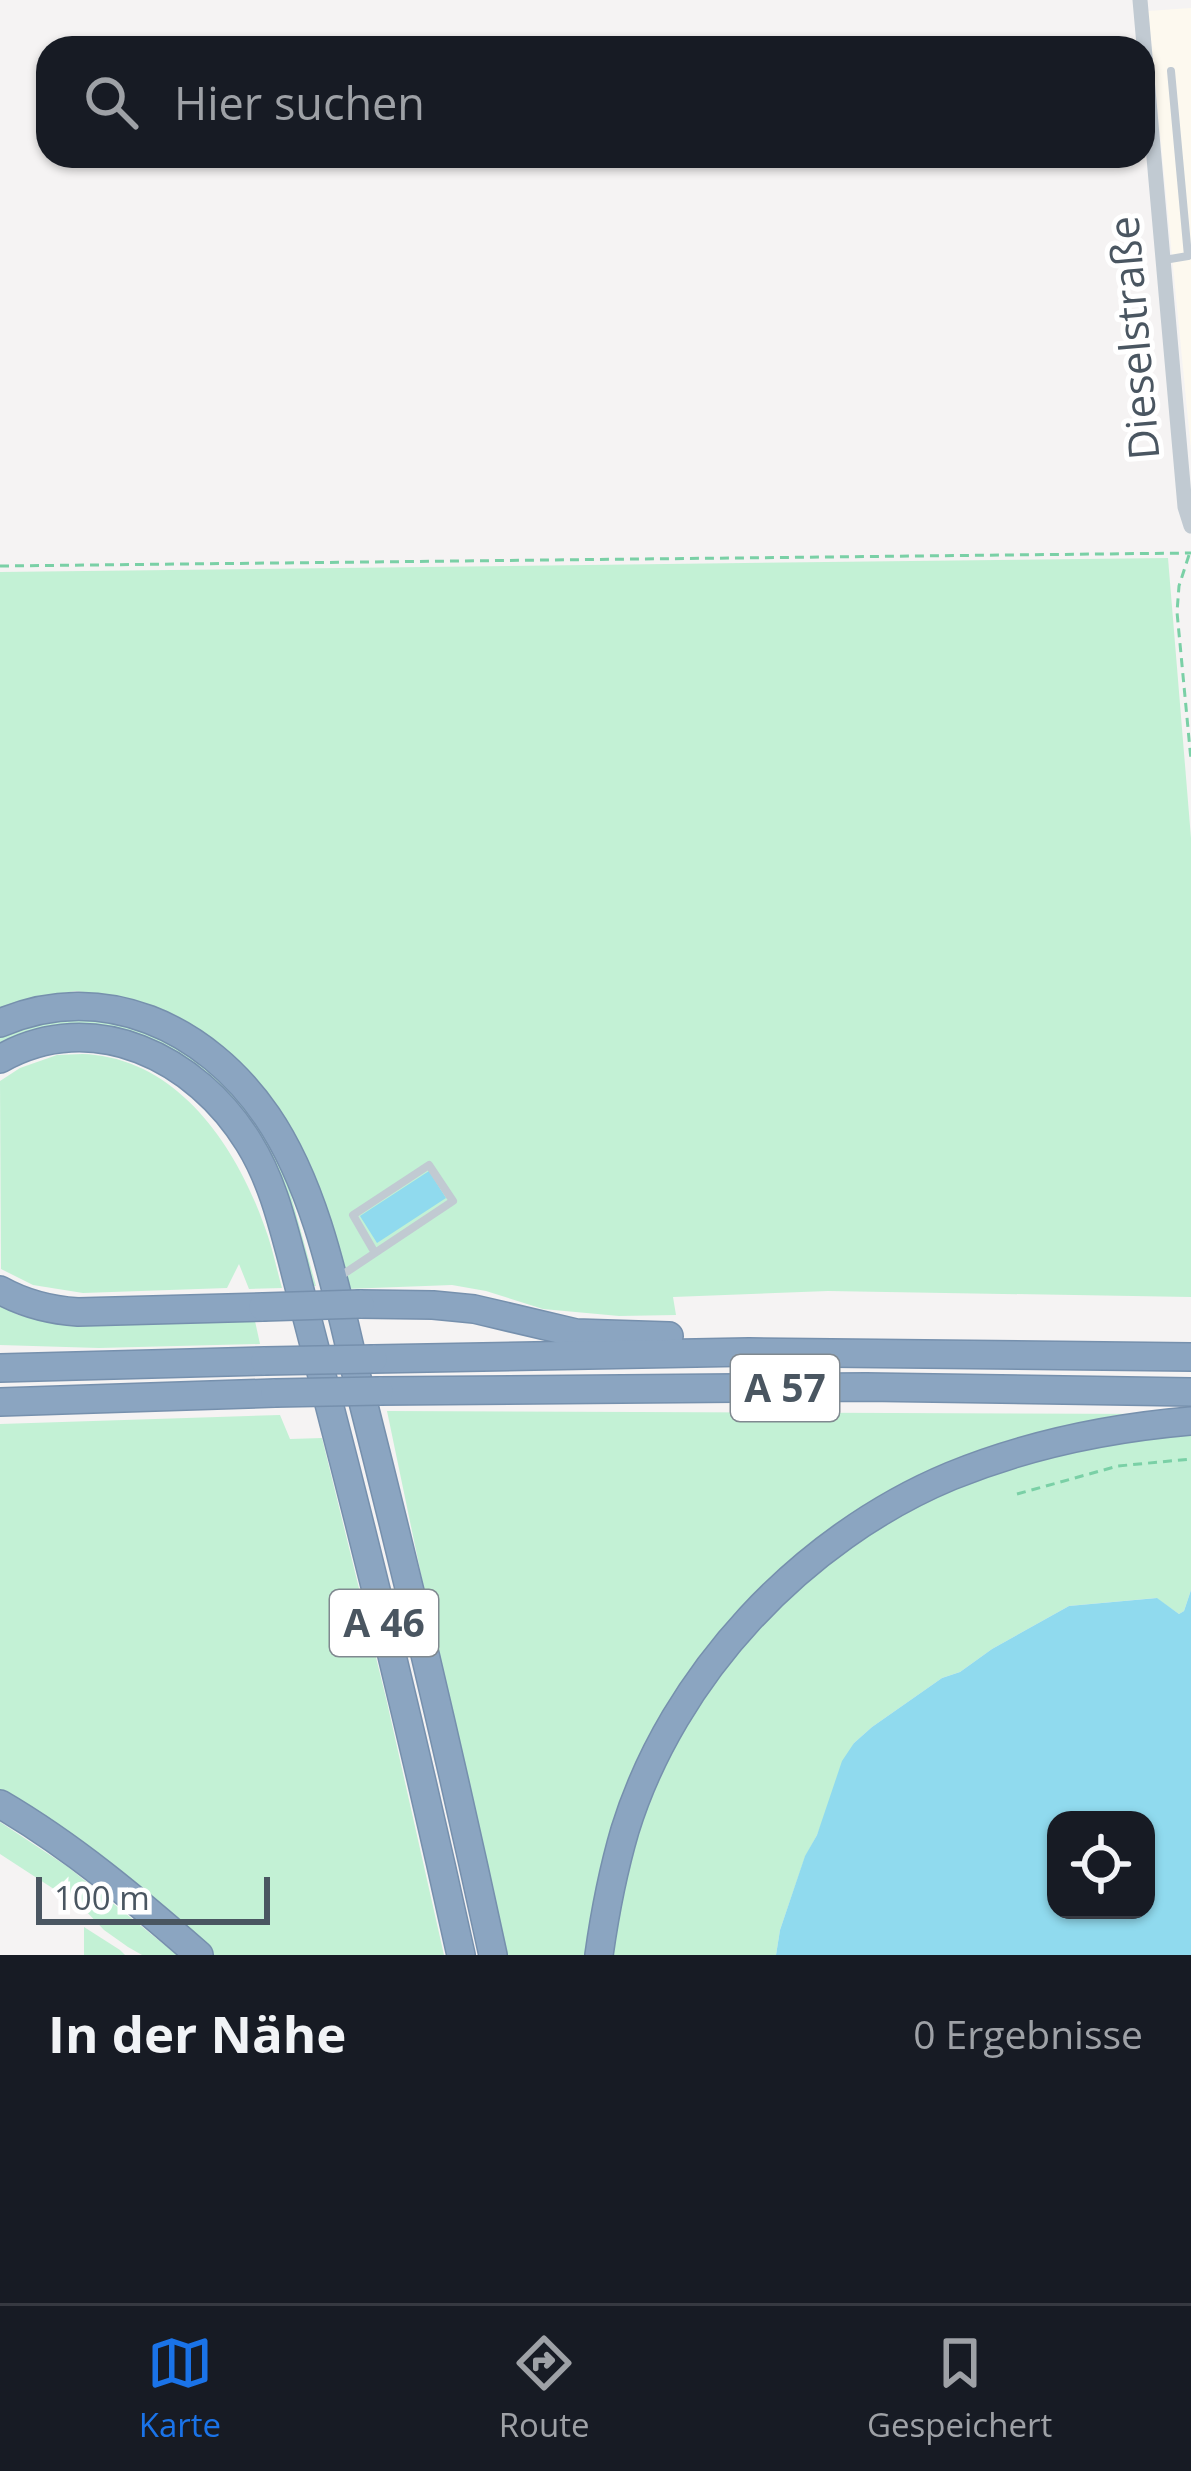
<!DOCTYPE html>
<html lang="de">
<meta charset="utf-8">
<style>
:root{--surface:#171b24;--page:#242831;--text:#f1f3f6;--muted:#9ea1a6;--line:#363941;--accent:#1a73e8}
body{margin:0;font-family:"Open Sans",sans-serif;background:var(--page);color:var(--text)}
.controls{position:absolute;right:36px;bottom:36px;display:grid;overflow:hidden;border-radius:24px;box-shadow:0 3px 9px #0004}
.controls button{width:108px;height:108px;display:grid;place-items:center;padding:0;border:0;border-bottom:3px solid var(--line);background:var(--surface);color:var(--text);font:60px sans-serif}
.scale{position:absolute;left:36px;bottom:30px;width:234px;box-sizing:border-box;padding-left:12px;border:6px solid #4a5661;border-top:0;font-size:33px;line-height:42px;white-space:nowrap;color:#4a5661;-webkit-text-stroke:9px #fff;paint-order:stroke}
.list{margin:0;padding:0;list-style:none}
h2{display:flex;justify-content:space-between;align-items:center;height:156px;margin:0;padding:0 48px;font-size:51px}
h2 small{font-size:39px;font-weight:400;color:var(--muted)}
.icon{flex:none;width:66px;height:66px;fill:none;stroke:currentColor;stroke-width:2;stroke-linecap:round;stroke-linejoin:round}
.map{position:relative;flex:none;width:1191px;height:1955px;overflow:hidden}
.search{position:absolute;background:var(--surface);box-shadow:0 3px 9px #0004;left:36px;right:36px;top:36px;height:132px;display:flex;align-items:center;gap:30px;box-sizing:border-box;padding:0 42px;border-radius:36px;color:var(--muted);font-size:45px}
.sheet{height:348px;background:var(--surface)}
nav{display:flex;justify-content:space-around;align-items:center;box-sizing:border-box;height:168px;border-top:3px solid var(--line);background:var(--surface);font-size:33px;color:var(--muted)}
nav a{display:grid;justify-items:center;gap:6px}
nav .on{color:var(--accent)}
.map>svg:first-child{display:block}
.commercial{fill:#fdf9ef}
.green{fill:#c3f1d5}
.water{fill:#90daee;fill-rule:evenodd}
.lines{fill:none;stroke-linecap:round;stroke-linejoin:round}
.motorway-casing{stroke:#7690ad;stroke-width:30}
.path{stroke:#7ad0a6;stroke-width:3;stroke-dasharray:9 6;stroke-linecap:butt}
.service{stroke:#c1cad2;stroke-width:8}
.minor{stroke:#c1cad2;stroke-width:15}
.motorway{stroke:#8ba5c1;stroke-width:27}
.motorway-bridge-casing{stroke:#7690ad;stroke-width:30;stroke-linecap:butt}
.motorway-bridge{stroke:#8ba5c1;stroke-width:27}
.labels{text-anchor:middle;stroke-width:10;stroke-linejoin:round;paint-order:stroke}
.shield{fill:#fff;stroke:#808990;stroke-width:3}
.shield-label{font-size:39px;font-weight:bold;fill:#4a5661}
.street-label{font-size:42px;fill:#4a5661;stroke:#fff}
</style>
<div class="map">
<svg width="1191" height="1955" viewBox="0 0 1191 1955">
<rect width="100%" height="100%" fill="#f5f3f3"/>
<!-- commercial -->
<path class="commercial" d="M 1191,8 L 1191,450 L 1148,11 Z"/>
<!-- green -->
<g class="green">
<path d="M 1168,558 L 1191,838 L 1191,1297 L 828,1291 L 673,1297 L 676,1315 L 619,1316 L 543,1309 L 486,1291 L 452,1285 L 345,1289 L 295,1137 L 164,1013 L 130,999 L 76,991 L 28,999 L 0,1011 L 0,572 Z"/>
<path d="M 60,1015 L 127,1020 L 191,1051 L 246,1101 L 281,1159 L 316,1286 L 310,1286 C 297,1240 289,1187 266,1145 C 227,1073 144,1018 61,1025 C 39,1027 20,1036 0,1045 L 0,1034 Z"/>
<path d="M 57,1055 C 69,1055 83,1053 95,1055 C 182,1065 237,1149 264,1225 C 272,1245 276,1267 282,1288 L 249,1289 L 239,1264 L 227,1288 L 83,1293 L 33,1285 L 1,1269 L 0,1081 L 20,1068 Z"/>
<path d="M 0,1305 L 18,1315 L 62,1324 L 255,1321 L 260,1344 L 99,1348 L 0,1345 Z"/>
<path d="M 387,1411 L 1153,1414 L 1074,1424 L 1006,1441 L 947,1463 L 883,1496 L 676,1697 L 587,1955 L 506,1955 L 428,1608 Z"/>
<path d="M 280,1415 L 290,1439 L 322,1438 L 386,1698 L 444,1955 L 214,1955 L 144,1892 L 0,1792 L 0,1424 Z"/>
<path d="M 1191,1435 L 1191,1590 L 1184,1611 L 1179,1614 L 1156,1598 L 1069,1606 L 992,1649 L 960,1672 L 942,1678 L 872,1727 L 854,1743 L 817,1835 L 805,1857 L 780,1930 L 776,1955 L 611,1955 C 617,1913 624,1871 638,1830 C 689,1680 808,1555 951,1489 C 1026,1456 1110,1441 1191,1435 Z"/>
<path d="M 0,1822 L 68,1867 L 177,1955 L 142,1955 L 128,1947 L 104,1930 L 83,1908 L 0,1854 Z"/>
<path d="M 84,1927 L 120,1950 L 125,1955 L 84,1955 Z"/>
</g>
<!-- water -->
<g class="water">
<path d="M 429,1171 L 446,1198 L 377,1243 L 360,1216 Z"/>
<path d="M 1191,1590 L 1191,1955 L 776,1955 L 780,1930 L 805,1856 L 817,1835 L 842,1761 L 854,1743 L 872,1727 L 942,1678 L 960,1672 L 992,1649 L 1069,1606 L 1157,1598 L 1179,1614 L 1184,1611 ZM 1056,1820 L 1146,1820 L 1146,1910 L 1056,1910 Z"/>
</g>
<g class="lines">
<!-- motorway casing -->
<g class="motorway-casing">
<g id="motorway">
<path d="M 0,1023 C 103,979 206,1027 267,1116 C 321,1195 339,1307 362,1398 C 409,1583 453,1769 493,1955"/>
<path d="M 0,1059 C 93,1006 197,1058 249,1143 C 272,1180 282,1222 293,1263 C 304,1307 316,1351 327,1396 C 375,1581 420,1768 461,1955"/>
<path d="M 0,1290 C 25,1304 49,1310 78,1312 L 263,1307"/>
<path d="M 360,1304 L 433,1305 L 474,1309 L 576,1333 L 669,1336"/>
<path d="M 373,1359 L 749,1352 L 1191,1357"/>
<path d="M 0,1368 L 265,1361"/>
<path d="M 379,1391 L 866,1387 L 1191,1392"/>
<path d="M 0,1402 L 275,1393"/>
<path d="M 0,1804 C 72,1846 136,1900 199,1955"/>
<path d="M 599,1955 C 605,1912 613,1871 625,1830 C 673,1675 802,1538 951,1476 C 1027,1445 1109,1428 1191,1421"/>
</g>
</g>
<!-- path -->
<g class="path">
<path d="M 1189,555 L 1179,586 L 1177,612 L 1191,760"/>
<path d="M 0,566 L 1191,553"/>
<path d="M 1017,1494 L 1118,1466 L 1191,1459"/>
</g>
<!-- service -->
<g class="service">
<path d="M 1164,260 L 1188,256 L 1171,71"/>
<path d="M 339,1277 L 453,1201 L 429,1165 L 353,1215 L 375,1253"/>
</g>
<!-- minor -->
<path class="minor" d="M 1140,0 L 1185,507 L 1191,526"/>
<!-- motorway -->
<use href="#motorway" class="motorway"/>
<!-- motorway-bridge casing -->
<g class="motorway-bridge-casing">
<g id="motorway-bridge">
<path d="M 263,1307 L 360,1304"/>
<path d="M 265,1361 L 373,1359"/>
<path d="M 275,1393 L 379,1391"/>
</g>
</g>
<!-- motorway-bridge -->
<use href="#motorway-bridge" class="motorway-bridge"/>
</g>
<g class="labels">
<!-- shield labels -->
<g class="shield">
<rect x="731" y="1355" width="108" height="66" rx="9"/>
<rect x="330" y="1590" width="108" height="66" rx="9"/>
</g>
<g class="shield-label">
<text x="785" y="1402">A 57</text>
<text x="384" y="1637">A 46</text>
</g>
<!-- street labels -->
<g class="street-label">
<text transform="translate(1134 338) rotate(-95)" y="15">Dieselstraße</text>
</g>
</g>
</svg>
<div class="controls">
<button><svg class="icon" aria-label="locate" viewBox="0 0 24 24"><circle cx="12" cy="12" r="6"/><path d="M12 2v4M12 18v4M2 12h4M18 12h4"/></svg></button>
</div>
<div class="scale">100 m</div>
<div class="search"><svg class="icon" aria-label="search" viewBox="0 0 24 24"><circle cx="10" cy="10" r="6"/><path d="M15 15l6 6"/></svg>Hier suchen</div>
</div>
<section class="sheet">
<h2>In der Nähe<small>0 Ergebnisse</small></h2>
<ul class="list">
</ul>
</section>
<nav>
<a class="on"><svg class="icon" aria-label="map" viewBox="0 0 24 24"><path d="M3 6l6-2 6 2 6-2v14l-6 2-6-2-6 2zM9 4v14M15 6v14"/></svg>Karte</a>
<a><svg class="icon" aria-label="directions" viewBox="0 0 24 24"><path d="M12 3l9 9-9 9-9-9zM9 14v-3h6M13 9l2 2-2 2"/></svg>Route</a>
<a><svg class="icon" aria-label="saved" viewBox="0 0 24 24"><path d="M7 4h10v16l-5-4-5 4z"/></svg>Gespeichert</a>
</nav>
